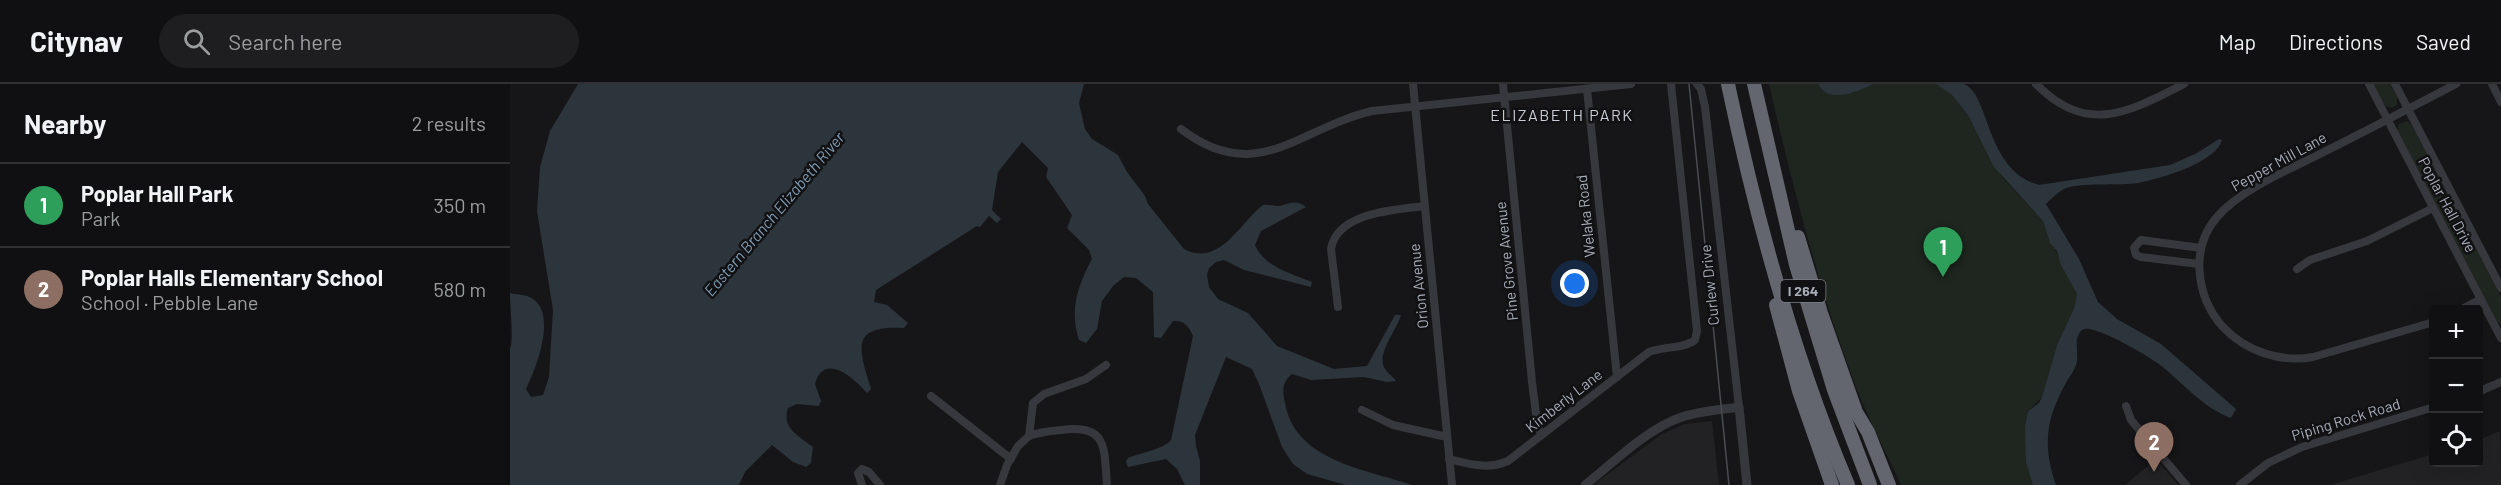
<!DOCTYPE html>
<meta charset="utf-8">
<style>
:root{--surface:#101012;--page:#1e1e20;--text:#f1f3f6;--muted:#9c9d9f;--line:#303032;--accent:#f2b134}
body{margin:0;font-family:Barlow,sans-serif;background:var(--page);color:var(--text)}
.controls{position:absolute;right:18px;bottom:18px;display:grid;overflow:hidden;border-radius:6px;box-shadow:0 6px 24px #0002}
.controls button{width:54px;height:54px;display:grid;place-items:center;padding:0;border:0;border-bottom:2px solid var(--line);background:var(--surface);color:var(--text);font:30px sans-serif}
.you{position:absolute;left:1065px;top:200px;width:21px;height:21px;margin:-15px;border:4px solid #fff;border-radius:50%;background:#1a73e8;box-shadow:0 0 0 9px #1a73e833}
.badge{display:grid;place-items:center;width:39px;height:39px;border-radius:50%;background:var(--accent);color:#fff;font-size:20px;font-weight:700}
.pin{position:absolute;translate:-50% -50px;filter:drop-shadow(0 2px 3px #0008)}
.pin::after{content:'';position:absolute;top:32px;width:21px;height:18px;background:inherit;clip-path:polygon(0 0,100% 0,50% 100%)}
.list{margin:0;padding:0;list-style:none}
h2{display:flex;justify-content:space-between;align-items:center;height:78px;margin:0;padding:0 24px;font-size:26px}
h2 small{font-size:20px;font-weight:400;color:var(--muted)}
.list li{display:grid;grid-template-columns:39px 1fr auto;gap:18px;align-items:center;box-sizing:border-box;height:84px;padding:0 24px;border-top:2px solid var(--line)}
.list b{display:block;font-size:22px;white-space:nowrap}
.list p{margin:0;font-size:20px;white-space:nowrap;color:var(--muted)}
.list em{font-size:20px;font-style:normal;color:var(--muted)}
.icon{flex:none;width:33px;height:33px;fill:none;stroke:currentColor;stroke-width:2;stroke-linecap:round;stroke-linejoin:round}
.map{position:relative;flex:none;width:1991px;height:401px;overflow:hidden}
header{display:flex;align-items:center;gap:36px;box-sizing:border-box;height:84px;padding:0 30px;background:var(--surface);border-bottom:2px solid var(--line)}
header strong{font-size:28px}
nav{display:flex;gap:33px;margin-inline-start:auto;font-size:21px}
.search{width:420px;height:54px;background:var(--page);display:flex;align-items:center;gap:15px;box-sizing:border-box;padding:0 21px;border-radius:33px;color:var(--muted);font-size:22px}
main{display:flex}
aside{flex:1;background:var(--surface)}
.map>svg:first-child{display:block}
.built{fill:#222225}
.green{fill:#1e261f}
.water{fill:#2c353c}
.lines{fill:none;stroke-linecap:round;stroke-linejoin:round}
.minor{stroke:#37383d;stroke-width:8}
.tertiary{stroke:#37383d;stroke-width:9}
.motorway{stroke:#63666e;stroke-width:14}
.tram{stroke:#4a4c52;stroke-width:1.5}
.labels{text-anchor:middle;stroke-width:5;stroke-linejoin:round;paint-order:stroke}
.shield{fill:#111113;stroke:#7b7e86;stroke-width:1.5}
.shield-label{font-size:14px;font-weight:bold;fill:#a8adb8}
.street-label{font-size:15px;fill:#a8adb8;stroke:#111113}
.neighbourhood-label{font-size:16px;letter-spacing:1.5px;fill:#c9ccd4;stroke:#111113}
.water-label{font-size:16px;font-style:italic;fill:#7f9bb3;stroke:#111113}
</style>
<header>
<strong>Citynav</strong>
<div class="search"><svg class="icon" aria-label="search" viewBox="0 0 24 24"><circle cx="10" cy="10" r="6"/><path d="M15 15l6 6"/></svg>Search here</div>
<nav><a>Map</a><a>Directions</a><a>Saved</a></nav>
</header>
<main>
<aside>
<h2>Nearby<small>2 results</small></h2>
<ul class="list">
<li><span class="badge" style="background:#2e9e5b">1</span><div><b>Poplar Hall Park</b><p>Park</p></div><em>350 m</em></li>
<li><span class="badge" style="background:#8d6e63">2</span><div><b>Poplar Halls Elementary School</b><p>School · Pebble Lane</p></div><em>580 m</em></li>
</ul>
</aside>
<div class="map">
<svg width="1991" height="401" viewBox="0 0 1991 401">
<rect width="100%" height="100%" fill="#161618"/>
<!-- built -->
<g class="built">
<path d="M 1202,337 L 1209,401 L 1083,401 L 1152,350 L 1175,340 Z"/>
<path d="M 1990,347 L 1991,401 L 1820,401 L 1923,370 L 1924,378 L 1968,378 L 1969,356 Z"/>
<path d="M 1646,375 L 1668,401 L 1615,401 Z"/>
</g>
<!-- green -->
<g class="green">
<path d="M 1259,0 L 1308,0 L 1310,4 L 1343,9 L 1364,0 L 1426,0 L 1442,11 L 1458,31 L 1491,92 L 1533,137 L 1540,159 L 1545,165 L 1567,210 L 1564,224 L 1547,261 L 1532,313 L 1518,327 L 1515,342 L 1523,401 L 1391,401 C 1377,370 1360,338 1347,306 C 1309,206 1283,104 1259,0 Z"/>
<path d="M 1862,0 L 1880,0 L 1887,13 L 1887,21 L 1882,24 L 1875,22 Z"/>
<path d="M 1897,37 L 1901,40 L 1991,213 L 1991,240 L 1987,238 L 1887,47 L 1889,40 Z"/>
</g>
<!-- water -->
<g class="water">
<path d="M 68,0 L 574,0 L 569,19 L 575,45 L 582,55 L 608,71 L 617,88 L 635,112 L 638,120 L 674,165 C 710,184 731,137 753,121 C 759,120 764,122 770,122 C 780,120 785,115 796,123 L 751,147 L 745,161 C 753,182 782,190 802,198 L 801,203 L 734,186 L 714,176 L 706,178 L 699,184 L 697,191 L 699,203 L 708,215 L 738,229 L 767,262 L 824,285 L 857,282 L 885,231 L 891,231 C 887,246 864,272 876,286 C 879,291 883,292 886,297 L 877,298 L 854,293 L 801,296 L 782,290 C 772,298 772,307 775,319 C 785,377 855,385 902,401 L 836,401 L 797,390 L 783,380 L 772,363 L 749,300 L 742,285 L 716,273 L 685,351 L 686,362 L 690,377 L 690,401 L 675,401 L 667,385 L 656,375 L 618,383 L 616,378 L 618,374 C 630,369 654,365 661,356 L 683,252 C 679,242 674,236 663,237 L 651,254 L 644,253 L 643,208 L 626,194 L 614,193 L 603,202 L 592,217 L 587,245 L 576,259 L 569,256 C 559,226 568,201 582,175 L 579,166 L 557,144 L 562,131 L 536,93 L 538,84 L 512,58 L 488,88 L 482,126 L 491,135 L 487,139 L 479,132 L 470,143 L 467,142 L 366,206 L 364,218 L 377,221 L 398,239 L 394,244 C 339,241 349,265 361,305 L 357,309 C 345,295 314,267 305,300 L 311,317 L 309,322 L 287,320 L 278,324 C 271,344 289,352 303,363 L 301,379 L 296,383 L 283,378 L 262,361 L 235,388 L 229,401 L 0,401 L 0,265 C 4,256 0,223 0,209 C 7,211 17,210 23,215 C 47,232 26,284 16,305 L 21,313 L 33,311 L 39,293 L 43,226 L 27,127 L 30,83 L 40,47 Z"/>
<path d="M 1308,0 L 1364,0 C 1348,7 1319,21 1308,0 Z"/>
<path d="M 1426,0 C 1432,0 1446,0 1453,0 C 1480,7 1474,86 1529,101 L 1660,81 L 1687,69 L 1709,55 L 1712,56 C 1706,79 1649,95 1628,99 C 1609,102 1570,98 1554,105 C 1547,109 1541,115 1536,120 L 1569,175 L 1588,218 L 1607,235 L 1651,260 L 1726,325 L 1721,334 C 1693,324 1672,298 1649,280 C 1638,272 1581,238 1572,246 C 1562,255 1570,271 1566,281 C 1564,287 1560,292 1557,297 C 1536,334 1532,361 1546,401 L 1523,401 L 1516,378 L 1515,342 L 1518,327 L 1529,319 L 1532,313 L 1547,261 L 1564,224 L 1567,210 L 1551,181 L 1547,167 L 1540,159 L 1533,137 L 1484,83 L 1458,31 L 1442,11 Z"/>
</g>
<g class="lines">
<!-- minor -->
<g class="minor">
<path d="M 903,0 L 942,401"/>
<path d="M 993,0 L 1022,298 L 1027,338 L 1031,351"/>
<path d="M 1187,0 L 1191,5 L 1195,23 L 1229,323"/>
<path d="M 1526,0 C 1577,52 1619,28 1674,0"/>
<path d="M 1859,0 L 1991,254"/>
<path d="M 1885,0 L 1991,204"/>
<path d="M 1982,0 L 1991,18"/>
<path d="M 1077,5 L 1107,293"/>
<path d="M 671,45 C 747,103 789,44 862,27 L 1121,0"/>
<path d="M 1689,180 L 1631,173 L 1626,171 L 1624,164 L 1631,156 L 1691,164"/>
<path d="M 1787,185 L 1800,176 L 1857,157 L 1923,124"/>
<path d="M 828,223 L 821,165 C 827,128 885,126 915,122"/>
<path d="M 1952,225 L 1971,215"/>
<path d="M 1924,238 L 1803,273 C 1770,279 1735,267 1712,242 C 1686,212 1680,164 1707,133 C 1730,106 1776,87 1808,71 C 1854,48 1900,24 1946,0"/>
<path d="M 1968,308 L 1991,298"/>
<path d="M 421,312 L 501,375"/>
<path d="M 1616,322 L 1621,336 L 1676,401"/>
<path d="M 852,326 L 883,341 L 937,353"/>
<path d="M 519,352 C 529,348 540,347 551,346 C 598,339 594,364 597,401"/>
<path d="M 939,375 C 960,380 978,386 998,377 L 1139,268 C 1153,262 1174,265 1185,256 L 1187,247 L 1161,0"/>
<path d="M 352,401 L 348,389 L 352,385 L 359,388 L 370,401"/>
<path d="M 490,401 L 497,381 L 508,362 L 519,352 L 523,319 L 534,310 L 576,295 L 596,281"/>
<path d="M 1730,401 L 1758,379 L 1792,363 L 1924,323"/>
</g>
<!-- tertiary -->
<path class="tertiary" d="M 1075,401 C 1103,379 1136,346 1169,334 C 1188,327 1209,326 1229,323 L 1237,401"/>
<!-- motorway -->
<g class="motorway">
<path d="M 1218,0 C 1246,134 1284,274 1338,401"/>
<path d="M 1244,0 L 1286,181 L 1324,306 L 1360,401"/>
<path d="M 1288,153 L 1311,229 L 1346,328 L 1358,348 L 1379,401"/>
<path d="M 1266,221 L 1289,307 L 1322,401"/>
</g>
<!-- tram -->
<path class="tram" d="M 1179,0 L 1219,401"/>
</g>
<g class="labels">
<!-- shield labels -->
<rect class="shield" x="1270.5" y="196" width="45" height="22" rx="4.5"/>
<g class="shield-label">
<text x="1293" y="212">I 264</text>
</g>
<!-- street labels -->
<g class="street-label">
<text transform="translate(1769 78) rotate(-29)" y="5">Pepper Mill Lane</text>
<text transform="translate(1937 121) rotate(62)" y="5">Poplar Hall Drive</text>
<text transform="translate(1076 132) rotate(-96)" y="5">Welaka Road</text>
<text transform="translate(997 177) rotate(-96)" y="5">Pine Grove Avenue</text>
<text transform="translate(1200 201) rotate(-96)" y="5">Curlew Drive</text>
<text transform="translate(909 202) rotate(-96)" y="5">Orion Avenue</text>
<text transform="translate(1054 317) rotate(-38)" y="5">Kimberly Lane</text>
<text transform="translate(1836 336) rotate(-17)" y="5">Piping Rock Road</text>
</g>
<!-- neighbourhood labels -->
<g class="neighbourhood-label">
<text x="1052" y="37">ELIZABETH PARK</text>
</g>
<!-- water labels -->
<g class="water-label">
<text transform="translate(264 130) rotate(-50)" y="6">Eastern Branch Elizabeth River</text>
</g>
</g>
</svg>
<div class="controls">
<button>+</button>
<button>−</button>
<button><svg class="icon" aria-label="locate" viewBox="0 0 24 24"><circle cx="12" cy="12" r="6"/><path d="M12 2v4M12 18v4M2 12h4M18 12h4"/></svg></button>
</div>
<div class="you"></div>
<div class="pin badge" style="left:1433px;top:193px;background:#2e9e5b">1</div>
<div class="pin badge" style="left:1644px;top:388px;background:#8d6e63">2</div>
</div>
</main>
